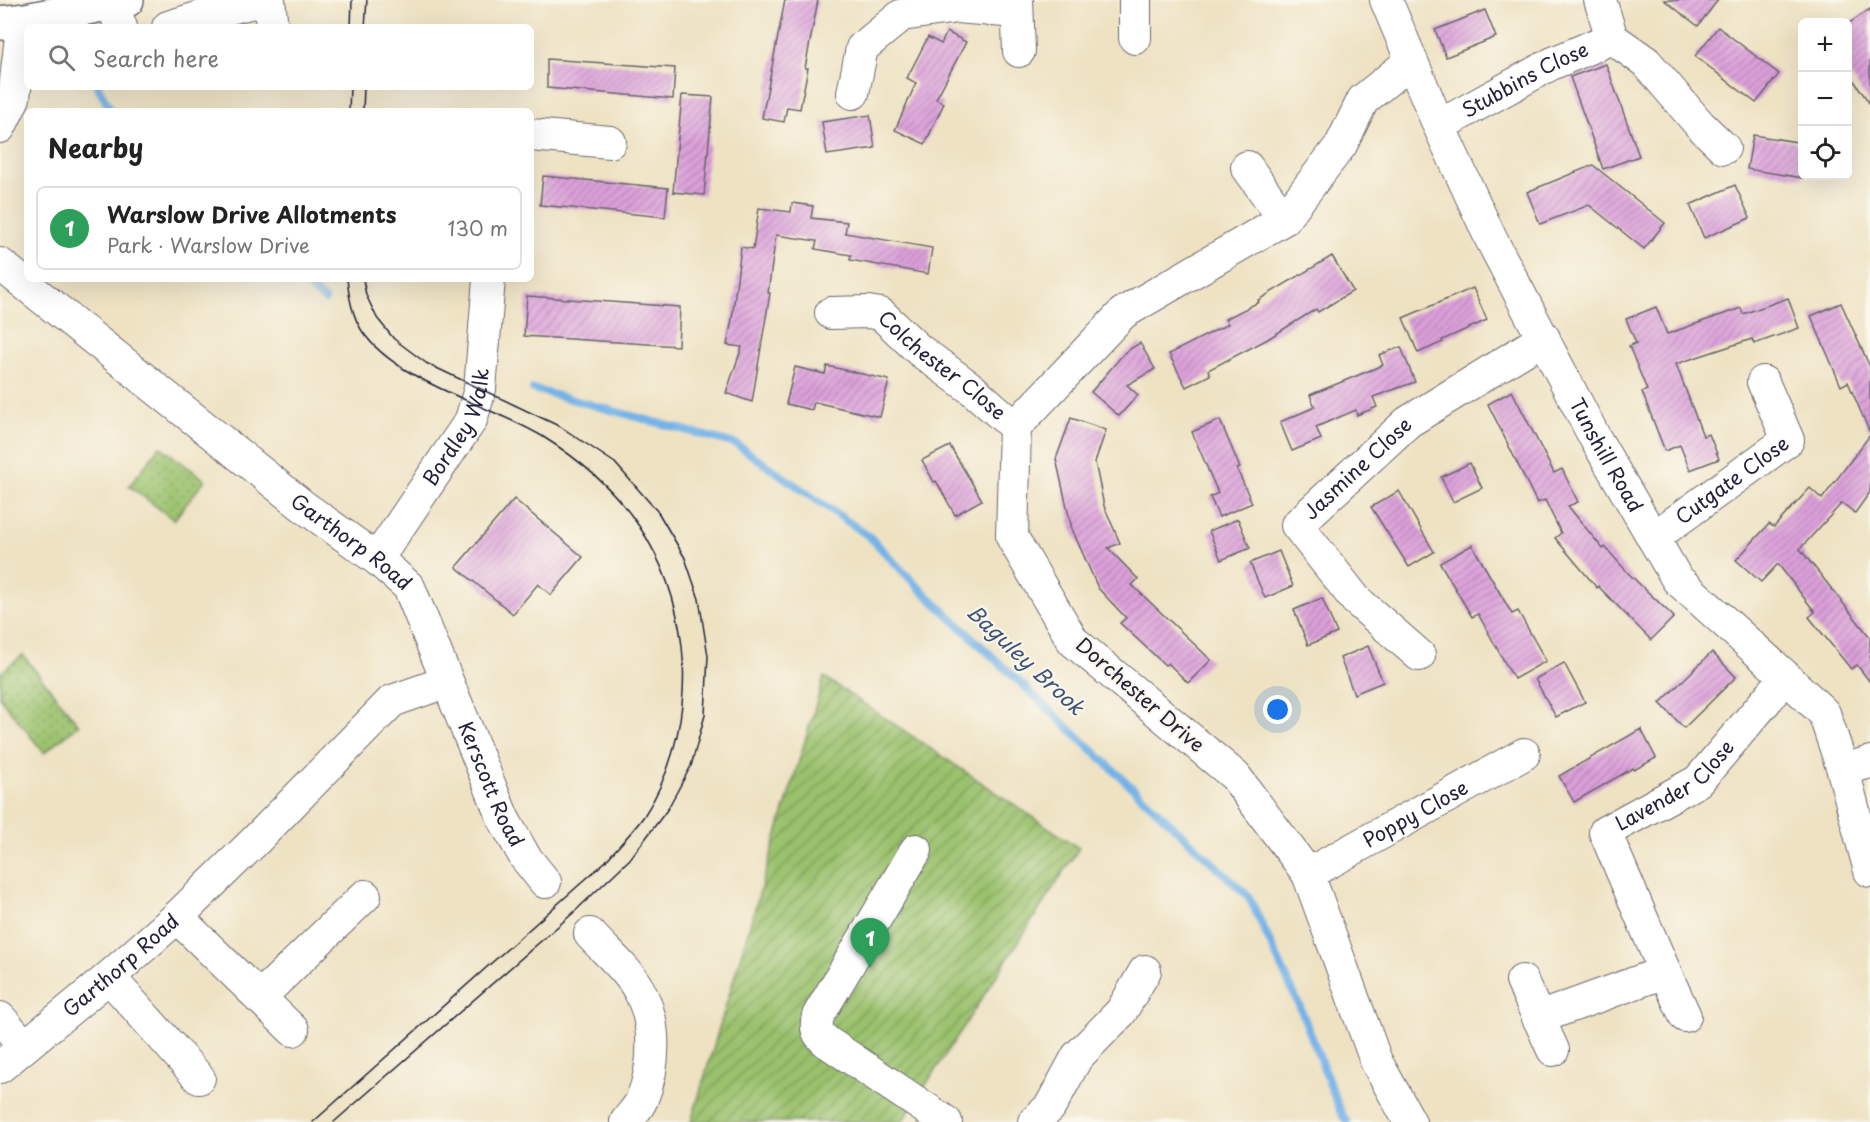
<!DOCTYPE html>
<meta charset="utf-8">
<style>
:root{--surface:#fff;--page:#f6f6f6;--text:#222;--muted:#767676;--line:#e0e0e0;--accent:#7c3aed}
body{margin:0;font-family:"Playpen Sans",sans-serif;background:var(--page);color:var(--text)}
.controls{position:absolute;right:18px;top:18px;display:grid;overflow:hidden;border-radius:9px;box-shadow:0 6px 24px #0002}
.controls button{width:54px;height:54px;display:grid;place-items:center;padding:0;border:0;border-bottom:2px solid var(--line);background:var(--surface);color:var(--text);font:30px sans-serif}
.you{position:absolute;left:1278px;top:710px;width:21px;height:21px;margin:-15px;border:4px solid #fff;border-radius:50%;background:#1a73e8;box-shadow:0 0 0 9px #1a73e833}
.badge{display:grid;place-items:center;width:39px;height:39px;border-radius:50%;background:var(--accent);color:#fff;font-size:20px;font-weight:700}
.pin{position:absolute;translate:-50% -50px;filter:drop-shadow(0 2px 3px #0008)}
.pin::after{content:'';position:absolute;top:32px;width:21px;height:18px;background:inherit;clip-path:polygon(0 0,100% 0,50% 100%)}
.list{margin:0;padding:0;list-style:none}
h2{display:flex;justify-content:space-between;align-items:center;height:78px;margin:0;padding:0 24px;font-size:26px}
h2 small{font-size:20px;font-weight:400;color:var(--muted)}
.list li{display:grid;grid-template-columns:39px 1fr auto;gap:18px;align-items:center;box-sizing:border-box;height:84px;margin:0 12px 12px;padding:0 12px;border:2px solid var(--line);border-radius:9px}
.list b{display:block;font-size:22px;white-space:nowrap}
.list p{margin:0;font-size:20px;white-space:nowrap;color:var(--muted)}
.list em{font-size:20px;font-style:normal;color:var(--muted)}
.icon{flex:none;width:33px;height:33px;fill:none;stroke:currentColor;stroke-width:2;stroke-linecap:round;stroke-linejoin:round}
.map{position:relative;flex:none;width:1870px;height:1122px;overflow:hidden}
.search{position:absolute;background:var(--surface);box-shadow:0 6px 24px #0002;left:24px;top:24px;width:510px;height:66px;display:flex;align-items:center;gap:15px;box-sizing:border-box;padding:0 21px;border-radius:9px;color:var(--muted);font-size:22px}
.panel{position:absolute;background:var(--surface);box-shadow:0 6px 24px #0002;left:24px;top:108px;width:510px;height:174px;border-radius:9px}
.map>svg:first-child{display:block}
.grass{fill:url(#grass-dots);stroke:#5e7254;stroke-width:1.5}
.garden{fill:url(#garden-furrows);stroke:#5e7254;stroke-width:1.5}
.lines{fill:none;stroke-linecap:round;stroke-linejoin:round}
.stream{stroke:#75b2e7;stroke-width:8}
.building{fill:url(#building-hatch)}
.minor-casing{stroke:#69656b;stroke-width:34}
.major-casing{stroke:#69656b;stroke-width:36}
.minor{stroke:#fff;stroke-width:32}
.major{stroke:#fff;stroke-width:33}
.tram{stroke:#22223b;stroke-width:1.5}
.labels{text-anchor:middle;stroke-width:4.5;stroke-linejoin:round;paint-order:stroke}
.street-label{font-size:20px;fill:#22223b;stroke:#fbf7ec}
.water-label{font-size:21px;font-style:italic;fill:#3f5477;stroke:#fbf7ec}
</style>
<div class="map">
<svg width="1870" height="1122" viewBox="0 0 1870 1122">
<defs>
<pattern id="grass-dots" width="8" height="8" patternUnits="userSpaceOnUse" patternTransform="scale(1.5)"><rect width="8" height="8" fill="#9ac16c"/><path d="M2 2h.1M6 6h.1" fill="none" stroke="#7d9c5a" stroke-width="1.8" stroke-linecap="round"/></pattern>
<pattern id="garden-furrows" width="10" height="10" patternUnits="userSpaceOnUse" patternTransform="scale(1.5)"><rect width="10" height="10" fill="#9ac16c"/><path d="M-1 1l2-2M0 10L10 0M9 11l2-2" fill="none" stroke="#7d9c5a"/></pattern>
<pattern id="building-hatch" width="6" height="6" patternUnits="userSpaceOnUse" patternTransform="scale(1.5)"><rect width="6" height="6" fill="#dca0da"/><path d="M-1 1l2-2M0 6l6-6M5 7l2-2" fill="none" stroke="#b282b2"/></pattern>
</defs>
<rect width="100%" height="100%" fill="#fbf7ec"/>
<filter id="ink" filterUnits="userSpaceOnUse"><feTurbulence type="fractalNoise" baseFrequency=".0167" numOctaves="2"/><feDisplacementMap in="SourceGraphic" scale="12" xChannelSelector="R" yChannelSelector="G"/><feConvolveMatrix kernelMatrix="1 2 1 2 8 2 1 2 1" color-interpolation-filters="sRGB"/></filter>
<filter id="wash" filterUnits="userSpaceOnUse"><feTurbulence type="fractalNoise" baseFrequency=".008" numOctaves="4" result="noise"/><feDisplacementMap in="SourceGraphic" scale="24" xChannelSelector="R" yChannelSelector="G"/><feGaussianBlur stdDeviation="1.35" result="paint"/><feColorMatrix in="noise" values="0 0 0 0 0 0 0 0 0 0 0 0 0 0 0 0 0 1.4 0 .05"/><feComposite in="paint" operator="in"/></filter>
<g filter="url(#wash)">
<rect width="100%" height="100%" fill="#eee2c3"/>
<!-- grass -->
<g class="grass">
<path d="M 160,446 L 205,480 L 174,520 L 129,486 Z"/>
<path d="M 23,655 L 79,725 L 44,753 L 0,698 L 0,673 Z"/>
</g>
<!-- garden -->
<path class="garden" d="M 824,677 L 1079,848 L 902,1122 L 691,1122 Z"/>
<g class="lines">
<!-- stream -->
<g class="stream">
<path d="M 98,87 L 111,111"/>
<path d="M 299,279 L 325,300"/>
<path d="M 533,389 L 736,444 L 870,537 L 915,584 L 1249,897 L 1300,1007 L 1341,1113 L 1347,1122"/>
</g>
</g>
<g id="blocks">
<!-- building -->
<g class="building">
<path d="M 785,0 L 818,0 L 805,68 L 808,68 L 800,109 L 787,107 L 784,122 L 762,118 Z"/>
<path d="M 1664,0 L 1718,0 L 1698,26 Z"/>
<path d="M 1870,9 L 1870,104 L 1848,72 L 1848,24 Z"/>
<path d="M 1485,10 L 1496,37 L 1446,57 L 1435,30 Z"/>
<path d="M 1718,27 L 1779,74 L 1756,103 L 1695,56 Z"/>
<path d="M 947,32 L 966,42 L 936,99 L 944,103 L 925,144 L 895,130 L 916,83 L 907,78 L 928,37 L 941,44 Z"/>
<path d="M 547,59 L 675,68 L 673,99 L 547,88 Z"/>
<path d="M 1606,64 L 1639,156 L 1603,169 L 1570,77 Z"/>
<path d="M 682,95 L 713,97 L 704,195 L 673,192 Z"/>
<path d="M 870,115 L 875,148 L 827,155 L 822,122 Z"/>
<path d="M 1753,135 L 1803,143 L 1803,178 L 1747,169 Z"/>
<path d="M 1593,165 L 1665,223 L 1644,249 L 1589,205 L 1540,224 L 1527,192 Z"/>
<path d="M 543,176 L 668,188 L 665,217 L 540,205 Z"/>
<path d="M 1735,185 L 1750,218 L 1704,238 L 1690,205 Z"/>
<path d="M 792,203 L 813,206 L 811,218 L 847,222 L 845,233 L 932,248 L 928,274 L 850,260 L 851,255 L 815,249 L 817,241 L 776,235 L 768,293 L 770,293 L 752,402 L 726,393 L 742,347 L 727,345 L 732,319 L 741,247 L 753,249 L 759,208 L 791,212 Z"/>
<path d="M 1332,256 L 1353,291 L 1318,312 L 1316,309 L 1266,340 L 1208,370 L 1210,375 L 1186,387 L 1169,354 L 1228,324 L 1225,319 L 1259,302 L 1258,300 Z"/>
<path d="M 1473,288 L 1487,320 L 1442,340 L 1443,342 L 1418,353 L 1403,318 Z"/>
<path d="M 527,296 L 680,307 L 678,346 L 524,336 Z"/>
<path d="M 1788,298 L 1799,328 L 1754,344 L 1752,339 L 1676,364 L 1703,436 L 1709,434 L 1719,459 L 1690,470 L 1680,445 L 1665,451 L 1642,392 L 1647,390 L 1629,346 L 1636,343 L 1626,319 L 1656,307 L 1667,334 L 1741,308 L 1743,314 Z"/>
<path d="M 1841,303 L 1870,367 L 1870,433 L 1848,382 L 1841,386 L 1811,316 Z"/>
<path d="M 1140,343 L 1155,369 L 1127,385 L 1138,395 L 1119,416 L 1091,392 L 1125,352 Z"/>
<path d="M 1401,347 L 1415,382 L 1373,397 L 1377,407 L 1357,415 L 1356,410 L 1316,427 L 1321,439 L 1292,451 L 1280,422 L 1315,407 L 1310,395 L 1383,365 L 1379,355 Z"/>
<path d="M 827,366 L 889,380 L 880,417 L 814,402 L 812,410 L 786,404 L 795,367 L 825,374 Z"/>
<path d="M 1512,391 L 1554,473 L 1562,469 L 1578,502 L 1568,506 L 1603,549 L 1605,547 L 1629,574 L 1674,617 L 1651,640 L 1598,586 L 1597,588 L 1555,538 L 1561,533 L 1545,500 L 1537,503 L 1488,404 Z"/>
<path d="M 1071,418 L 1106,430 L 1095,462 L 1104,506 L 1120,543 L 1108,548 L 1138,579 L 1132,585 L 1211,660 L 1188,683 L 1168,663 L 1165,665 L 1120,623 L 1126,618 L 1098,588 L 1072,529 L 1056,459 Z"/>
<path d="M 1220,420 L 1240,468 L 1237,469 L 1252,503 L 1219,517 L 1210,497 L 1218,493 L 1192,432 Z"/>
<path d="M 1870,435 L 1870,492 L 1855,513 L 1842,503 L 1800,549 L 1870,637 L 1870,682 L 1857,665 L 1851,669 L 1809,617 L 1815,612 L 1778,564 L 1761,582 L 1736,560 L 1769,524 L 1774,527 L 1810,488 L 1822,499 Z"/>
<path d="M 950,446 L 982,500 L 955,515 L 936,481 L 934,482 L 922,460 Z"/>
<path d="M 1470,463 L 1482,488 L 1453,502 L 1441,477 Z"/>
<path d="M 1399,491 L 1434,552 L 1409,567 L 1371,507 Z"/>
<path d="M 514,499 L 583,557 L 551,595 L 538,584 L 513,614 L 456,567 Z"/>
<path d="M 1238,519 L 1250,548 L 1221,560 L 1209,531 Z"/>
<path d="M 1472,545 L 1512,614 L 1518,611 L 1546,661 L 1514,679 L 1478,614 L 1472,617 L 1440,563 Z"/>
<path d="M 1279,551 L 1293,586 L 1265,598 L 1250,563 Z"/>
<path d="M 1322,598 L 1337,633 L 1308,645 L 1294,610 Z"/>
<path d="M 1368,646 L 1383,682 L 1354,694 L 1340,658 Z"/>
<path d="M 1712,652 L 1736,677 L 1684,728 L 1660,703 Z"/>
<path d="M 1564,663 L 1585,702 L 1556,717 L 1535,679 Z"/>
<path d="M 1641,729 L 1656,758 L 1634,770 L 1633,768 L 1574,802 L 1559,776 Z"/>
</g>
</g>
</g>
<g filter="url(#ink)">
<use href="#blocks" fill-opacity="0" stroke="#69656b" stroke-width="1.5"/>
<g class="lines">
<!-- minor casing -->
<g class="minor-casing">
<g id="minor">
<path d="M 227,0 L 230,8 L 261,0"/>
<path d="M 269,0 L 272,27"/>
<path d="M 1017,0 L 1019,51"/>
<path d="M 1135,0 L 1135,38"/>
<path id="s1" d="M 1386,0 L 1439,126 L 1491,239 L 1595,438 L 1677,579 L 1786,677 L 1824,713 L 1843,770 L 1870,871"/>
<path d="M 1600,0 L 1612,38 L 1646,62 L 1700,125 L 1724,148"/>
<path d="M 112,4 L 121,27"/>
<path d="M 168,27 L 230,8"/>
<path d="M 853,93 L 862,48 L 902,15 L 957,7 L 1017,12"/>
<path id="s2" d="M 1439,126 L 1551,64 L 1612,38"/>
<path d="M 0,127 L 14,98 L 21,36 L 26,20"/>
<path d="M 531,135 L 610,142"/>
<path d="M 1247,167 L 1284,219"/>
<path id="s3" d="M 0,264 L 303,506 L 377,559 L 409,587 L 503,818 L 525,857 L 545,882"/>
<path id="s4" d="M 831,313 L 868,312 L 881,314 L 919,350 L 972,389 L 1015,427"/>
<path id="s5" d="M 1653,538 L 1788,440 L 1763,382"/>
<path id="s6" d="M 377,559 L 471,420 L 480,389 L 489,279"/>
<path id="s7" d="M 1419,655 L 1356,600 L 1297,525 L 1408,422 L 1544,338"/>
<path d="M 1843,770 L 1870,762"/>
<path d="M 916,850 L 818,1016 C 815,1028 817,1034 827,1042 L 946,1122"/>
<path id="s8" d="M 1308,874 L 1524,754"/>
<path d="M 177,917 L 293,1030"/>
<path d="M 590,934 C 607,953 630,971 641,994 C 657,1026 655,1067 642,1099 C 639,1107 631,1115 626,1122"/>
<path d="M 1665,972 L 1685,1016"/>
<path d="M 109,977 L 199,1078"/>
<path d="M 1522,981 L 1553,1050"/>
<path d="M 259,998 L 365,896"/>
<path d="M 0,1018 L 25,1046"/>
<path id="s9" d="M 1538,1018 L 1665,972 L 1605,832 L 1698,781 L 1786,677"/>
<path id="s10" d="M 0,1067 L 109,977 L 177,917 L 253,843 L 392,701 L 446,682"/>
<path d="M 1034,1122 L 1050,1107 L 1077,1057 L 1121,1012 L 1145,971"/>
<path d="M 1410,1122 L 1376,1061 L 1308,874 L 1235,776 L 1073,641 L 1012,537 L 1015,427 L 1123,313 L 1284,219 L 1341,145 L 1363,100 L 1411,61"/>
</g>
</g>
<!-- major casing -->
<g class="major-casing">
<path id="major" d="M 0,23 L 26,20 L 127,0"/>
</g>
<!-- minor -->
<use href="#minor" class="minor"/>
<!-- major -->
<use href="#major" class="major"/>
<!-- tram -->
<g class="tram">
<path d="M 351,27 L 352,0"/>
<path d="M 365,27 L 367,0"/>
<path d="M 349,111 L 350,87"/>
<path d="M 363,111 L 364,87"/>
<path d="M 313,1122 L 606,861 C 618,846 633,832 644,816 C 676,767 688,704 682,646 C 671,553 623,487 545,438 C 492,405 397,383 362,331 C 352,315 349,297 347,279"/>
<path d="M 334,1122 L 572,914 L 630,859 L 667,810 L 691,766 L 705,715 L 708,656 L 699,599 L 685,558 L 658,512 L 615,463 L 561,427 L 426,363 L 394,339 L 377,318 L 366,295 L 363,279"/>
</g>
</g>
</g>
<g class="labels">
<!-- street labels -->
<g class="street-label">
<text dy="7" stroke="none"><textPath href="#s2" startOffset="98">Stubbins Close</textPath></text>
<text dy="7" stroke="none"><textPath href="#s4" startOffset="130">Colchester Close</textPath></text>
<text dy="7" stroke="none"><textPath href="#s6" startOffset="156">Bordley Walk</textPath></text>
<text dy="7" stroke="none"><textPath href="#s1" startOffset="506">Tunshill Road</textPath></text>
<text dy="7" stroke="none"><textPath href="#s7" startOffset="262">Jasmine Close</textPath></text>
<text dy="7" stroke="none"><textPath href="#s5" startOffset="98">Cutgate Close</textPath></text>
<text dy="7" stroke="none"><textPath href="#s3" startOffset="448">Garthorp Road</textPath></text>
<text transform="translate(1140 695) rotate(41)" y="7">Dorchester Drive</text>
<text dy="7" stroke="none"><textPath href="#s9" startOffset="372">Lavender Close</textPath></text>
<text dy="7" stroke="none"><textPath href="#s3" startOffset="735">Kerscott Road</textPath></text>
<text dy="7" stroke="none"><textPath href="#s8" startOffset="123">Poppy Close</textPath></text>
<text dy="7" stroke="none"><textPath href="#s10" startOffset="158">Garthorp Road</textPath></text>
</g>
<!-- water labels -->
<g class="water-label">
<text transform="translate(1025 660) rotate(43)" y="7">Baguley Brook</text>
</g>
</g>
</svg>
<div class="controls">
<button>+</button>
<button>−</button>
<button><svg class="icon" aria-label="locate" viewBox="0 0 24 24"><circle cx="12" cy="12" r="6"/><path d="M12 2v4M12 18v4M2 12h4M18 12h4"/></svg></button>
</div>
<div class="you"></div>
<div class="pin badge" style="left:870px;top:968px;background:#2e9e5b">1</div>
<div class="search"><svg class="icon" aria-label="search" viewBox="0 0 24 24"><circle cx="10" cy="10" r="6"/><path d="M15 15l6 6"/></svg>Search here</div>
<section class="panel">
<h2>Nearby<small></small></h2>
<ul class="list">
<li><span class="badge" style="background:#2e9e5b">1</span><div><b>Warslow Drive Allotments</b><p>Park · Warslow Drive</p></div><em>130 m</em></li>
</ul>
</section>
</div>
